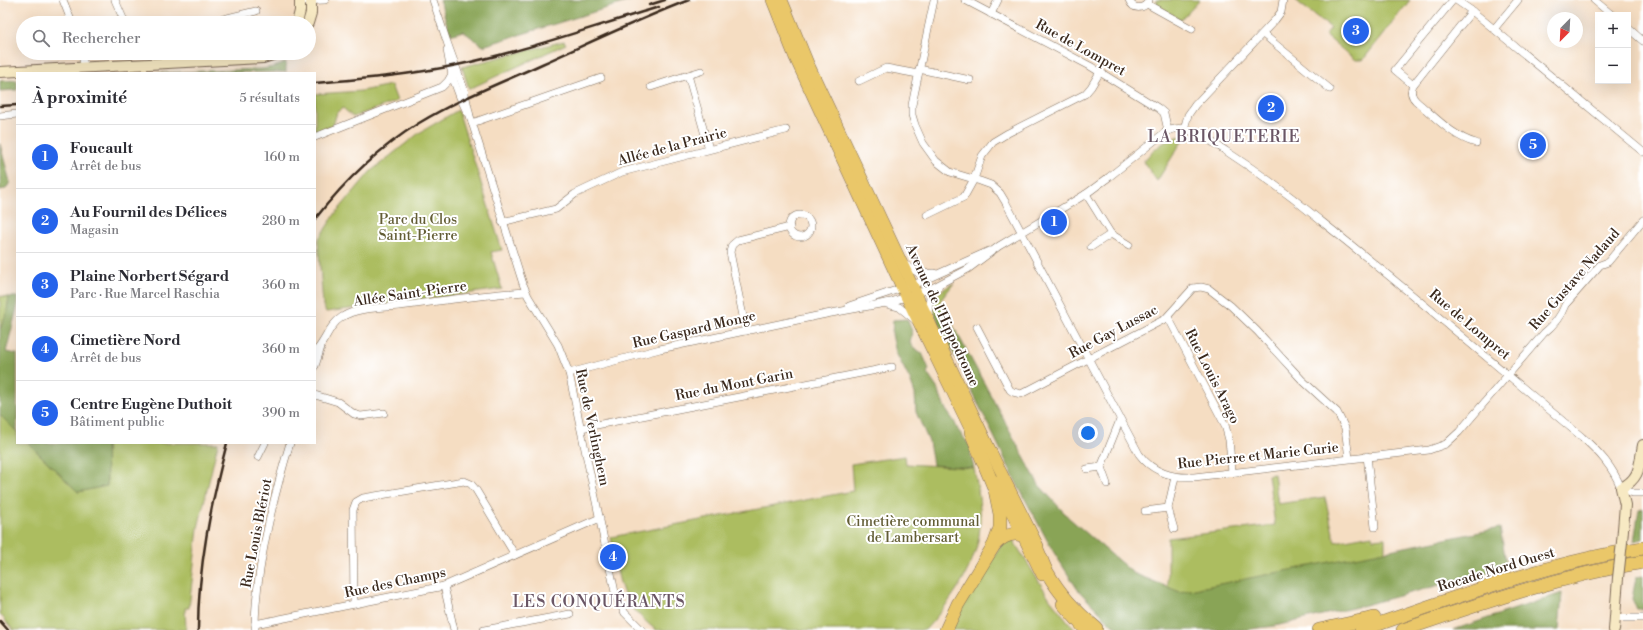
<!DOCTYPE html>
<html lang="fr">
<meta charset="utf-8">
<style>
:root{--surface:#fff;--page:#f2f2f3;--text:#2b2b33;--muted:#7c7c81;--line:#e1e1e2;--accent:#2563eb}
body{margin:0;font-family:"Libre Bodoni",serif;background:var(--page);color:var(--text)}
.controls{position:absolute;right:12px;top:12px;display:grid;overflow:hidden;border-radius:0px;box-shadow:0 4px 16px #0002}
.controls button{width:36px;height:36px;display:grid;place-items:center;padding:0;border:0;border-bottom:1px solid var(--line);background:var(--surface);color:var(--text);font:20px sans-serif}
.compass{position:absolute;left:1547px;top:12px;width:36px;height:36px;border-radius:50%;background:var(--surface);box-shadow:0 4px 16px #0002;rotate:204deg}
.you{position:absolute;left:1088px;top:433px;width:14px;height:14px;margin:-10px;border:3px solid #fff;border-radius:50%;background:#1a73e8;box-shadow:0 0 0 6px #1a73e833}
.badge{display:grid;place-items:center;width:26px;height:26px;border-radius:50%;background:var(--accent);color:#fff;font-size:13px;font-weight:700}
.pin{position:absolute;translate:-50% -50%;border:2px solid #fff;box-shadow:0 1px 4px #0006}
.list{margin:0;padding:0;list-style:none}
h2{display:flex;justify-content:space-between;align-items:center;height:52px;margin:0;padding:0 16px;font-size:17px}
h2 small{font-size:13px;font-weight:400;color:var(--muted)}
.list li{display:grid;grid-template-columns:26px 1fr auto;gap:12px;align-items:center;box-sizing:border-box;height:64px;padding:0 16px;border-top:1px solid var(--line)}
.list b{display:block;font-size:15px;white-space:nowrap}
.list p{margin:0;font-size:13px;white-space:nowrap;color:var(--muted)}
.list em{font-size:13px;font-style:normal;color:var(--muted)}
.icon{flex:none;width:22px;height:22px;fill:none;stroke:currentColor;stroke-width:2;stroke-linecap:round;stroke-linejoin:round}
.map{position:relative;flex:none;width:1643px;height:630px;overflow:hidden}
.search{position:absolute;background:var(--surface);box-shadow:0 4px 16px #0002;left:16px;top:16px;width:300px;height:44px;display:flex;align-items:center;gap:10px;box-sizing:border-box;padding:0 14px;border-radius:22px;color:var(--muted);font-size:15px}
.panel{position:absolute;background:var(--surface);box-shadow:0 4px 16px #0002;left:16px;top:72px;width:300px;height:372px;border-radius:0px}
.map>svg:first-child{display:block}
.green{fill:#acbd60;stroke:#74743f}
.forest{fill:#89a456;stroke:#62673a}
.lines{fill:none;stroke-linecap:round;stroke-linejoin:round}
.street-casing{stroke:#7c6957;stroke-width:8}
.secondary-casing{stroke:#7c6957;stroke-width:12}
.primary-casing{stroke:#7c6957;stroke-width:12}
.highway-casing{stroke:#7c6957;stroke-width:14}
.street{stroke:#fff;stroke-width:7}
.secondary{stroke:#f7e9c3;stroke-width:10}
.primary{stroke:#eac769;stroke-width:11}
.highway{stroke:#eac769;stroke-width:13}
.rail{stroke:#3b2a1e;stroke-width:2.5}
.secondary-bridge-casing{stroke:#7c6957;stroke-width:12;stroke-linecap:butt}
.secondary-bridge{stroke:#f7e9c3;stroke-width:10}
.labels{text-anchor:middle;stroke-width:4;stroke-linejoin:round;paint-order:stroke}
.street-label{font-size:14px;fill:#3b2a1e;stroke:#fff}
.park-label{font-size:14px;fill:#635d35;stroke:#fff}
.quarter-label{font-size:16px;letter-spacing:1px;fill:#6a5665;stroke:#fff}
</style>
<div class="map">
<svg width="1643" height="630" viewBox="0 0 1643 630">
<rect width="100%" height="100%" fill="#fff"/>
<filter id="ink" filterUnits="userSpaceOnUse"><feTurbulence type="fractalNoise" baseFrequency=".025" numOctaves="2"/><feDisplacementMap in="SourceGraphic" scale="8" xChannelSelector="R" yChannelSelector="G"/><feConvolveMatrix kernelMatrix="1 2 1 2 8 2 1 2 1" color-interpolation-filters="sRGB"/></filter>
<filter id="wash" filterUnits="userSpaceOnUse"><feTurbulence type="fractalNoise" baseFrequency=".012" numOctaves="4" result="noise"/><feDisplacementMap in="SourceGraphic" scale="16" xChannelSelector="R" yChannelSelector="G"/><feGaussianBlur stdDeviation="0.9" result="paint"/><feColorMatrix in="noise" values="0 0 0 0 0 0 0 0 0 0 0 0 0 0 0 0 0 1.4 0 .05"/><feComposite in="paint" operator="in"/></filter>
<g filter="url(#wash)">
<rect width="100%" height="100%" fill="#f5ddc2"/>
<!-- green -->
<g class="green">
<path d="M 1156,0 L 1200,0 L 1181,20 L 1157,6 Z"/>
<path d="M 1295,0 L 1410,0 L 1363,60 L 1355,60 L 1325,35 L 1331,28 Z"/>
<path d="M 564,41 L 566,44 L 469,89 L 462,67 Z"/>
<path d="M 391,85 L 397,101 L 353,117 L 343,108 L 337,112 L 333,126 L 315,132 L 315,94 L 361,91 Z"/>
<path d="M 458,110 L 502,250 L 491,252 L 502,289 L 326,312 L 323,306 L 318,240 L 335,214 L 371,171 L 419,133 Z"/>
<path d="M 1185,136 L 1184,138 L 1157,181 L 1143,161 C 1156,149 1165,137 1185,136 Z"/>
<path d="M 954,283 L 940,301 L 942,305 L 935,315 C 930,297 940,291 954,283 Z"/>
<path d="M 0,296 L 9,297 L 7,311 L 0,330 Z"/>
<path d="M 0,415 L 17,432 L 17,443 L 28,443 L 78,492 L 107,485 L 106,443 L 218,443 L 198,528 L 189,608 L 185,608 L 186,630 L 41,630 L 39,628 L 36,630 L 13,630 L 0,614 Z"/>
<path d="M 905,456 L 906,464 L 974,468 C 978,490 983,513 979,535 C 974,570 948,605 925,630 L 656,630 C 649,625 629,606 626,599 C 617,580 615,557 611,537 L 853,491 L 851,464 Z"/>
<path d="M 1274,474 L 1278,504 L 1325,497 L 1335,542 L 1372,535 L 1373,539 L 1385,538 L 1385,552 L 1180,592 L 1168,588 L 1168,538 L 1275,525 L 1268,475 Z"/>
<path d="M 1013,540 L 1050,599 L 1075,630 L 951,630 L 956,616 L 1004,541 Z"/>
</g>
<!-- forest -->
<g class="forest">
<path d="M 440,0 L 633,0 L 483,46 L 463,31 L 450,35 Z"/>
<path d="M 286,62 L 286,72 L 148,73 L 262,69 L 274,67 Z"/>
<path d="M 17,80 L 17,90 L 0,91 L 0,81 Z"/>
<path d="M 0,144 L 10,182 L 6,189 L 0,190 Z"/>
<path d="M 9,297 L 17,297 L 17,308 L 6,352 L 17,354 L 17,432 L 0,415 L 0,330 L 7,311 Z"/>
<path d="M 942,305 L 1039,485 L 1069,518 L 1133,573 L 1180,592 L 1500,528 L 1507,567 L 1361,606 L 1275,626 L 1243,630 L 1125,630 L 1112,625 L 1078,590 L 1053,551 L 1019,488 L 935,315 Z"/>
<path d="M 907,319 L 912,331 L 910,343 L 913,347 L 922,353 L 929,369 L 927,373 L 937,388 L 946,410 L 954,421 L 958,430 L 971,447 L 971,457 L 974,468 L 933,465 L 929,442 L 916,412 L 915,394 L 910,380 L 896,353 L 892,334 L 893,320 Z"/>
<path d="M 28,443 L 106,443 L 107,486 L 78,492 Z"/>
<path d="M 1643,509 L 1643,539 L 1634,541 L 1639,510 Z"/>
<path d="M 1643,576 L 1643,609 L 1637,609 L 1632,599 L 1636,577 Z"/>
<path d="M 1562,593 L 1559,630 L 1453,630 Z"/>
</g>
</g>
<g filter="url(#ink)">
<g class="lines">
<!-- street casing -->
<g class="street-casing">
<g id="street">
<path d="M 63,0 L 72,23"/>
<path d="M 115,0 L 125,23"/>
<path d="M 433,0 L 447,42 L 464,89 L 470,116 L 523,284 L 528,296 L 558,345 L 569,373 L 616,597 L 625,613 L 642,630"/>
<path d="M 934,0 L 912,105 L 912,115 L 915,125 L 923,143 L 936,161 L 950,172 L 980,181 L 991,185 L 1000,193 L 1006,203 L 1139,454 C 1153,473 1172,478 1194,477 L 1429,450 L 1446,444 L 1459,432 L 1544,333 C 1553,326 1561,316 1565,305 L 1600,265 L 1608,262 L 1643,220"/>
<path d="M 965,0 L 1090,66 L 1158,108 L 1164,113 L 1168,131"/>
<path d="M 1129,0 C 1133,10 1144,10 1149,0"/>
<path d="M 1456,0 L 1472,11 L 1413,85 C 1410,91 1411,96 1416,101 C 1434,116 1453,137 1476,143"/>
<path d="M 1594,0 L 1612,15"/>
<path d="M 300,1 L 325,0"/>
<path d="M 1147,4 L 1192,29"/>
<path d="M 1472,11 L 1643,152"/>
<path d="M 991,14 L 998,0"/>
<path d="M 207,23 L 256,11"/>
<path d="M 1628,28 L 1643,41"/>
<path d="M 1494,29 L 1518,0"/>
<path d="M 1263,34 L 1330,89"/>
<path d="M 447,50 C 450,72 457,93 467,112"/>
<path d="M 82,53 L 84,67"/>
<path d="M 919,69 L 970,80"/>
<path d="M 688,75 L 701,71"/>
<path d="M 859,81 L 886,68 L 918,74"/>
<path d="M 1413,85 L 1395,70 L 1453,0"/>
<path d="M 651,87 L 688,75 L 709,149"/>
<path d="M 0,116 L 17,114"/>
<path d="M 472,123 L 601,78"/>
<path d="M 1184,129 L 1188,115 L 1195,105 L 1275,20 L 1281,12 L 1283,0"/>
<path d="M 315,137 L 442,87 L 448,81 L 452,74"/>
<path d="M 1086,194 L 1111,234 L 1091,247"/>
<path d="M 927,215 L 964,197 L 974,179 L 982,156 L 993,142 L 1008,133 L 1085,94 L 1091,87 L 1100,72"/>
<circle cx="800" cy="226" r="11"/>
<path d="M 502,222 L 556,209 L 575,194 L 622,172 L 786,130"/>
<path d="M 1111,234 L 1129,245"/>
<path d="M 903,263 L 920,274 L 934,273"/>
<path d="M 887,304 L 899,307 L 915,320"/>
<path d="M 849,306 L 920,282 L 989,251"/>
<path d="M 928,315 L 930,296 L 938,287"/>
<path d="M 1168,317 L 1225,425 L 1229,440 L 1232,472"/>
<path d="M 977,327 L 1010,390 L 1013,392 L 1021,394 L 1165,319 L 1193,288 L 1201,287 L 1209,289 L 1231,306 L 1257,331 L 1302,380 L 1337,412 L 1345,428 L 1349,458"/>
<path d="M 746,331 L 730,252 L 732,245 L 738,240 L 790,227"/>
<path d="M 315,352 C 326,341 328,326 342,317 C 358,307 381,308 399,306 C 441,301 484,294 526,292"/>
<path d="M 315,366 L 321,347"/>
<path d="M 569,373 L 660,349 L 826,314 L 891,302 L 932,288 L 968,269 L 999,246 L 1086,194 L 1109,177 L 1164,133 C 1171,129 1179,127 1187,130 C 1201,134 1214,143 1226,151 C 1260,173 1291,196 1321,221 C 1410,291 1495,365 1582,437 C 1599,452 1613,467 1621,488 L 1633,493 L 1643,493"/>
<path d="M 315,395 L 338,402 L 354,414 L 361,416 L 384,413"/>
<path d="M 581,428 L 892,367"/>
<path d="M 1367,456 L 1375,527"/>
<path d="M 258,457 L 265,443"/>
<path d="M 1101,467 L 1107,484"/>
<path d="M 1087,469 L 1101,467 L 1120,420"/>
<path d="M 1168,508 L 1174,529"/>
<path d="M 1145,511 L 1168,508 L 1175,477"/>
<path d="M 444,586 L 454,630"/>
<path d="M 354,604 L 353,510 L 356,502 L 363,498 L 464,481 L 471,484 L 476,490 L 515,555"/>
<path d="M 1615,618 L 1643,618"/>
<path d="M 255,624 L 444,586 L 600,518"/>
<path d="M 255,630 C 255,571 273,499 290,443"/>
<path d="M 484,630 L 570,614"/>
</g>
</g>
<!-- secondary casing -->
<g class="secondary-casing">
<g id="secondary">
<path d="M 297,23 L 300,11 L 300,0"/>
<path d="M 308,23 L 311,13 L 311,0"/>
<path d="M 0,72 L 263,58 L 279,53"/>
<path d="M 1622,542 L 1625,505 L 1621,488 C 1641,478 1639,465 1643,445"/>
<path d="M 1614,630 L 1618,578"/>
</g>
</g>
<!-- primary casing -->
<g class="primary-casing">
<g id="primary">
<path d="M 772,0 L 795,58 L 902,288 L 975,439"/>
<path d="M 782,0 L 808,63 L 930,323 L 997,464 L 1038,546"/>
<path d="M 996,481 L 1042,575"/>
<path d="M 1062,604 L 1085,630"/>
</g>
</g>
<!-- highway casing -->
<g class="highway-casing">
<g id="highway">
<path d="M 994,545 C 1003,536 1016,530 1028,538 C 1038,544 1041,562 1047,572 C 1060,595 1076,612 1096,628"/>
<path d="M 946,630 L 958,604 L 994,545 L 1000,528 L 1000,514 L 995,490 L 971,432"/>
<path d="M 1319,630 L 1374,618"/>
<path d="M 1361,630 C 1454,598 1546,563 1643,548"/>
<path d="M 1403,630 C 1482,603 1560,576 1643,562"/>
</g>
</g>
<!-- street -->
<use href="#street" class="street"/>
<!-- secondary -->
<use href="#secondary" class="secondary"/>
<!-- primary -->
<use href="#primary" class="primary"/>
<!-- highway -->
<use href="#highway" class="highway"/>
<!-- rail -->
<g class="rail">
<path d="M 649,5 L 665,0"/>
<path d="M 315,83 C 363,79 410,75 457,65 C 525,51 592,27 659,7"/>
<path d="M 0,106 L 17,105"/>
<path d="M 315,219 C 344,182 379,148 419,123 C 458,99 501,83 542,64 C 591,42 639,19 689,0"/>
<path d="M 0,621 L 8,630"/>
<path d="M 198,630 C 198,567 211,504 227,443"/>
</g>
<!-- secondary-bridge casing -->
<g class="secondary-bridge-casing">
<path id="secondary-bridge" d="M 1618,578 L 1622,542"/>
</g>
<!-- secondary-bridge -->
<use href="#secondary-bridge" class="secondary-bridge"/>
</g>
</g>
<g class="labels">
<!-- street labels -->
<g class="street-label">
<text transform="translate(1081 47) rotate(29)" y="5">Rue de Lompret</text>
<text transform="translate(672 146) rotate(-15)" y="5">Allée de la Prairie</text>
<text transform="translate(1574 279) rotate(-49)" y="5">Rue Gustave Nadaud</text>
<text transform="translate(410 293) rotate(-8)" y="5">Allée Saint-Pierre</text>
<text transform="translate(943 315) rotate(65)" y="5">Avenue de l'Hippodrome</text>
<text transform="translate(1470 324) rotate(40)" y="5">Rue de Lompret</text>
<text transform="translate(694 329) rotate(-13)" y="5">Rue Gaspard Monge</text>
<text transform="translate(1113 331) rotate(-28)" y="5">Rue Gay Lussac</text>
<text transform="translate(1213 376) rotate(63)" y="5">Rue Louis Arago</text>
<text transform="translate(734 384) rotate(-11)" y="5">Rue du Mont Garin</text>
<text transform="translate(593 427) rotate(78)" y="5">Rue de Verlinghem</text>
<text transform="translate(1258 455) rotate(-6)" y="5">Rue Pierre et Marie Curie</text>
<text transform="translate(256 533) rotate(-79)" y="5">Rue Louis Blériot</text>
<text transform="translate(1496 569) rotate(-17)" y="5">Rocade Nord Ouest</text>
<text transform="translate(395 582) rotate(-12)" y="5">Rue des Champs</text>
</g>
<!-- park labels -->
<g class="park-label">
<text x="418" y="224">Parc du Clos<tspan x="418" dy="16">Saint-Pierre</tspan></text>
<text x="913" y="526">Cimetière communal<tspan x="913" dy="16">de Lambersart</tspan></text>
</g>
<!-- quarter labels -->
<g class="quarter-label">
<text x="1224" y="142">LA BRIQUETERIE</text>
<text x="599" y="607">LES CONQUÉRANTS</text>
</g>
</g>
</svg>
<div class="controls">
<button>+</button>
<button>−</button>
</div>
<svg class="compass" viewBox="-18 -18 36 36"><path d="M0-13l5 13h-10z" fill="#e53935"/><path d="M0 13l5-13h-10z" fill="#7c7c81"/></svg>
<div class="you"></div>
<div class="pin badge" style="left:1054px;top:222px">1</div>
<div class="pin badge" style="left:1271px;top:108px">2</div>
<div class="pin badge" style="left:1356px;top:31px">3</div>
<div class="pin badge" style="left:613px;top:557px">4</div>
<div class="pin badge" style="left:1533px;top:145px">5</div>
<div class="search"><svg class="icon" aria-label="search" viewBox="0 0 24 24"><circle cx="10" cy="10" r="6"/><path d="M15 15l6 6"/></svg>Rechercher</div>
<section class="panel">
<h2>À proximité<small>5 résultats</small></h2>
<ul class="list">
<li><span class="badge">1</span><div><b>Foucault</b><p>Arrêt de bus</p></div><em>160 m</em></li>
<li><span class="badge">2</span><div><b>Au Fournil des Délices</b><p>Magasin</p></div><em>280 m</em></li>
<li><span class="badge">3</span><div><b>Plaine Norbert Ségard</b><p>Parc · Rue Marcel Raschia</p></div><em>360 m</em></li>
<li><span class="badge">4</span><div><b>Cimetière Nord</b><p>Arrêt de bus</p></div><em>360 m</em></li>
<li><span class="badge">5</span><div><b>Centre Eugène Duthoit</b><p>Bâtiment public</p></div><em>390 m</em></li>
</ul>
</section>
</div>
